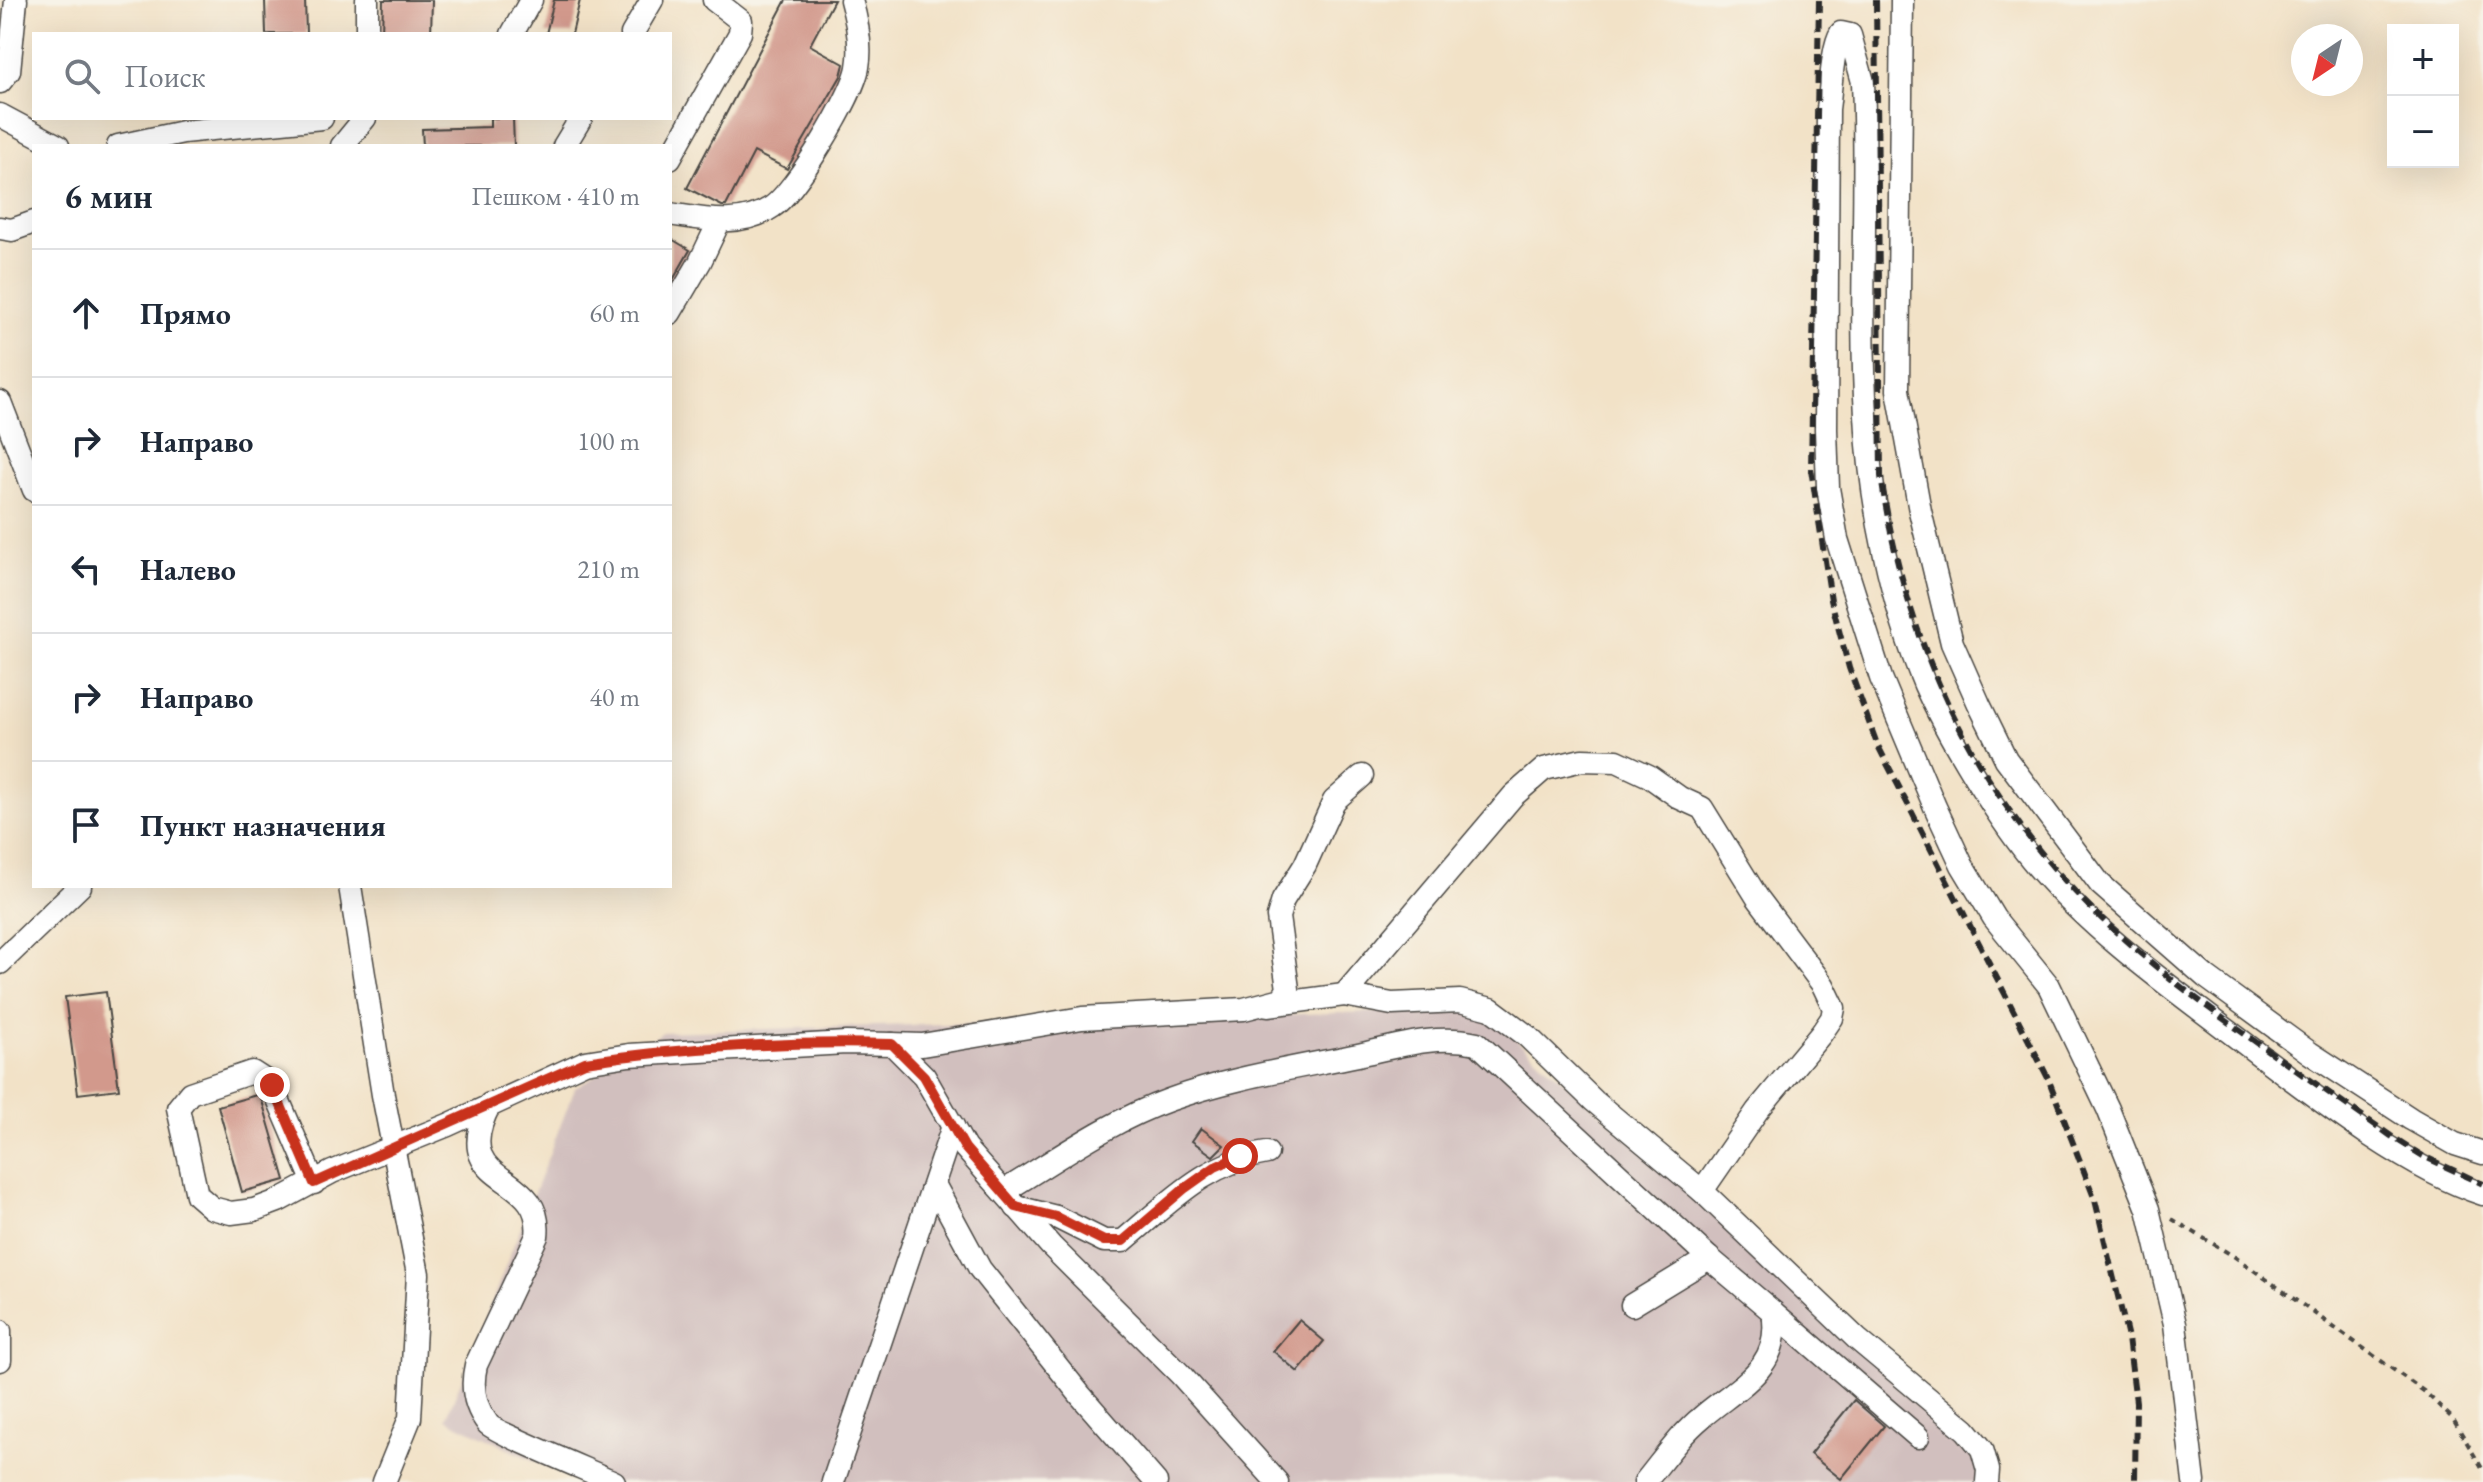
<!DOCTYPE html>
<html lang="ru">
<meta charset="utf-8">
<style>
:root{--surface:#fff;--page:#f6f6f7;--text:#1f2937;--muted:#747a83;--line:#e0e1e3}
body{margin:0;font-family:"EB Garamond",serif;background:var(--page);color:var(--text)}
.controls{position:absolute;right:24px;top:24px;display:grid;overflow:hidden;border-radius:0px;box-shadow:0 8px 32px #0002}
.controls button{width:72px;height:72px;display:grid;place-items:center;padding:0;border:0;border-bottom:2px solid var(--line);background:var(--surface);color:var(--text);font:40px sans-serif}
.compass{position:absolute;left:2291px;top:24px;width:72px;height:72px;border-radius:50%;background:var(--surface);box-shadow:0 8px 32px #0002;rotate:215deg}
.stop{position:absolute;width:24px;height:24px;margin:-18px;border:6px solid #c8321e;border-radius:50%;background:#fff}
.stop.end{background:#c8321e;border-color:#fff;box-shadow:0 2px 8px #0008}
.list{margin:0;padding:0;list-style:none}
h2{display:flex;justify-content:space-between;align-items:center;height:104px;margin:0;padding:0 32px;font-size:34px}
h2 small{font-size:26px;font-weight:400;color:var(--muted)}
.list li{display:grid;grid-template-columns:52px 1fr auto;gap:24px;align-items:center;box-sizing:border-box;height:128px;padding:0 32px;border-top:2px solid var(--line)}
.list b{display:block;font-size:30px;white-space:nowrap}
.list em{font-size:26px;font-style:normal;color:var(--muted)}
.icon{flex:none;width:44px;height:44px;fill:none;stroke:currentColor;stroke-width:2;stroke-linecap:round;stroke-linejoin:round}
.map{position:relative;flex:none;width:2483px;height:1482px;overflow:hidden}
.search{position:absolute;background:var(--surface);box-shadow:0 8px 32px #0002;left:32px;top:32px;width:640px;height:88px;display:flex;align-items:center;gap:20px;box-sizing:border-box;padding:0 28px;border-radius:0px;color:var(--muted);font-size:30px}
.panel{position:absolute;background:var(--surface);box-shadow:0 8px 32px #0002;left:32px;top:144px;width:640px;height:744px;border-radius:0px}
.map>svg:first-child{display:block}
.industrial{fill:#d1bfbe}
.building{fill:#d2998c}
.lines{fill:none;stroke-linecap:round;stroke-linejoin:round}
.minor-casing{stroke:#494642;stroke-width:25}
.path{stroke:#494642;stroke-width:4;stroke-dasharray:6 6;stroke-linecap:butt}
.minor{stroke:#fff;stroke-width:22}
.rail{stroke:#2b2b2b;stroke-width:6;stroke-dasharray:12 6;stroke-linecap:butt}
.route{stroke:#c8321e;stroke-width:10}
</style>
<div class="map">
<svg width="2483" height="1482" viewBox="0 0 2483 1482">
<rect width="100%" height="100%" fill="#f7f3e8"/>
<filter id="ink" filterUnits="userSpaceOnUse"><feTurbulence type="fractalNoise" baseFrequency=".0125" numOctaves="2"/><feDisplacementMap in="SourceGraphic" scale="16" xChannelSelector="R" yChannelSelector="G"/><feConvolveMatrix kernelMatrix="1 2 1 2 8 2 1 2 1" color-interpolation-filters="sRGB"/></filter>
<filter id="wash" filterUnits="userSpaceOnUse"><feTurbulence type="fractalNoise" baseFrequency=".006" numOctaves="4" result="noise"/><feDisplacementMap in="SourceGraphic" scale="32" xChannelSelector="R" yChannelSelector="G"/><feGaussianBlur stdDeviation="1.8" result="paint"/><feColorMatrix in="noise" values="0 0 0 0 0 0 0 0 0 0 0 0 0 0 0 0 0 1.4 0 .05"/><feComposite in="paint" operator="in"/></filter>
<g filter="url(#wash)">
<rect width="100%" height="100%" fill="#f2e2c7"/>
<!-- industrial -->
<path class="industrial" d="M 1481,1009 L 1986,1450 L 1978,1482 L 578,1482 L 446,1419 L 575,1088 L 663,1032 Z"/>
<g id="blocks">
<!-- building -->
<g class="building">
<path d="M 265,0 L 305,0 L 306,34 L 266,34 Z"/>
<path d="M 383,0 L 432,0 L 431,34 L 382,34 Z"/>
<path d="M 554,0 L 580,0 L 572,34 L 546,34 Z"/>
<path d="M 786,0 L 834,0 L 810,45 L 844,64 L 841,76 L 787,169 L 754,152 L 726,206 L 722,206 L 687,188 Z"/>
<path d="M 490,118 L 513,118 L 514,146 L 423,146 L 422,129 L 490,127 Z"/>
<path d="M 670,238 L 690,250 L 670,285 Z"/>
<path d="M 106,992 L 119,1089 L 78,1094 L 65,997 Z"/>
<path d="M 260,1094 L 285,1180 L 242,1192 L 218,1106 Z"/>
<path d="M 1201,1128 L 1224,1145 L 1213,1156 L 1192,1141 Z"/>
<path d="M 1299,1320 L 1324,1341 L 1298,1372 L 1273,1351 Z"/>
<path d="M 1854,1400 L 1884,1426 L 1841,1479 L 1810,1454 Z"/>
</g>
</g>
</g>
<g filter="url(#ink)">
<use href="#blocks" fill-opacity="0" stroke="#494642" stroke-width="2"/>
<g class="lines">
<!-- minor casing -->
<g class="minor-casing">
<g id="minor">
<path d="M 1902,0 L 1898,390 L 1920,511 L 1952,643 L 1979,704 L 2006,759 L 2100,884 L 2206,977 L 2310,1053 L 2411,1119 L 2455,1144 L 2483,1153"/>
<path d="M 367,33 L 367,0"/>
<path d="M 512,34 L 531,0"/>
<path d="M 632,34 L 652,0"/>
<path d="M 0,82 L 9,71 L 16,0"/>
<path d="M 0,115 L 58,146"/>
<path d="M 118,146 L 183,132 L 322,118"/>
<path d="M 342,146 L 365,118"/>
<path d="M 564,146 L 581,118"/>
<path d="M 670,158 L 740,33 L 741,21 L 714,0"/>
<path d="M 670,214 C 703,219 741,228 772,207 C 795,192 854,95 858,67 C 862,45 857,21 851,0"/>
<path d="M 0,228 L 12,230 L 34,222"/>
<path d="M 670,313 L 700,262 L 719,222"/>
<path d="M 0,402 L 34,490"/>
<path d="M 350,886 L 383,1095 L 418,1274 L 410,1418 L 384,1482"/>
<path d="M 0,963 L 80,886"/>
<path d="M 1344,995 L 1513,796 L 1544,769 L 1582,760 L 1617,761 L 1649,776 L 1680,798 L 1702,808 L 1757,897 L 1823,985 L 1834,1008 L 1832,1018 L 1821,1034 L 1757,1111 L 1702,1191"/>
<path d="M 1268,1005 L 1344,995 L 1392,1004 L 1460,1001 L 1491,1009 L 1527,1036 L 1594,1101 L 1702,1191 L 1857,1339 L 1966,1430 L 1982,1449 L 1988,1470 L 1987,1482"/>
<path d="M 892,1044 L 922,1045 L 1082,1018 L 1244,1009 L 1282,999 L 1288,989 L 1278,917 L 1283,900 L 1305,865 L 1334,801 L 1362,776"/>
<path d="M 490,1104 C 445,1190 545,1168 537,1236 L 476,1365 C 471,1386 474,1406 488,1424 C 493,1431 597,1474 614,1482"/>
<path d="M 314,1183 L 272,1085 L 252,1072 L 190,1093 L 178,1108 L 197,1195 L 212,1208 L 231,1213 L 254,1210 L 278,1201 L 332,1172 L 448,1125 L 585,1062 L 629,1055 L 846,1043 L 892,1044 L 924,1076 L 965,1148 L 1051,1246 L 1180,1374 L 1277,1482"/>
<path d="M 935,1186 L 980,1269 L 1081,1396 L 1156,1482"/>
<path d="M 1004,1191 C 1057,1159 1110,1121 1169,1100 C 1229,1078 1295,1068 1358,1055 C 1399,1046 1435,1034 1477,1043 L 1709,1258 L 1773,1312 C 1783,1368 1738,1386 1702,1417 C 1680,1435 1663,1460 1645,1482"/>
<path d="M 1016,1207 L 1056,1217 L 1104,1241 L 1123,1241 C 1169,1203 1206,1162 1267,1153"/>
<path d="M 1632,1305 L 1709,1258"/>
<path d="M 1773,1312 L 1918,1437"/>
<path d="M 0,1331 L 0,1360"/>
<path d="M 833,1482 L 953,1126"/>
<path d="M 2194,1482 L 2175,1324 L 2148,1209 L 2108,1109 L 2049,986 L 1994,918 L 1962,865 L 1935,807 L 1881,678 L 1837,539 L 1828,488 L 1826,429 L 1828,109 C 1831,89 1832,47 1841,33 L 1850,35 L 1863,82 C 1868,193 1859,304 1866,415 C 1870,501 1891,605 1925,685 C 1948,737 2001,824 2038,867 C 2093,931 2161,980 2227,1030 C 2299,1084 2399,1167 2483,1194"/>
</g>
</g>
<!-- path -->
<path class="path" d="M 2172,1219 L 2235,1257 L 2425,1392 L 2453,1419 L 2483,1470"/>
<!-- minor -->
<use href="#minor" class="minor"/>
<!-- rail -->
<g class="rail">
<path d="M 1819,0 L 1811,469 L 1831,600 L 1849,668 L 1877,744 L 2048,1078 L 2095,1200 L 2128,1338 L 2136,1402 L 2135,1482"/>
<path d="M 1876,0 L 1881,476 C 1904,637 1970,783 2083,900 C 2173,992 2287,1062 2391,1136 L 2423,1156 L 2483,1184"/>
</g>
</g>
</g>
<g class="lines" filter="url(#ink)">
<!-- route -->
<path class="route" d="M 272,1085 L 314,1183 L 585,1062 C 683,1047 793,1041 892,1044 L 924,1076 L 965,1148 L 1016,1207 L 1056,1217 L 1104,1241 L 1123,1241 L 1184,1189 L 1215,1167 L 1240,1156"/>
</g>
</svg>
<div class="controls">
<button>+</button>
<button>−</button>
</div>
<svg class="compass" viewBox="-18 -18 36 36"><path d="M0-13l5 13h-10z" fill="#e53935"/><path d="M0 13l5-13h-10z" fill="#747a83"/></svg>
<div class="stop" style="left:1240px;top:1156px"></div>
<div class="stop end" style="left:272px;top:1085px"></div>
<div class="search"><svg class="icon" aria-label="search" viewBox="0 0 24 24"><circle cx="10" cy="10" r="6"/><path d="M15 15l6 6"/></svg>Поиск</div>
<section class="panel">
<h2>6 мин<small>Пешком · 410 m</small></h2>
<ul class="list">
<li><svg class="icon" aria-label="ahead" viewBox="0 0 24 24"><path d="M12 20V5M6 11l6-6 6 6"/></svg><div><b>Прямо</b></div><em>60 m</em></li>
<li><svg class="icon" aria-label="right" viewBox="0 0 24 24"><path d="M7 20v-9h11M14 6l5 5-5 5"/></svg><div><b>Направо</b></div><em>100 m</em></li>
<li><svg class="icon" aria-label="left" viewBox="0 0 24 24"><path d="M17 20v-9H6M10 6l-5 5 5 5"/></svg><div><b>Налево</b></div><em>210 m</em></li>
<li><svg class="icon" aria-label="right" viewBox="0 0 24 24"><path d="M7 20v-9h11M14 6l5 5-5 5"/></svg><div><b>Направо</b></div><em>40 m</em></li>
<li><svg class="icon" aria-label="arrive" viewBox="0 0 24 24"><path d="M6 21V4h12l-3 4 3 4H6"/></svg><div><b>Пункт назначения</b></div></li>
</ul>
</section>
</div>
